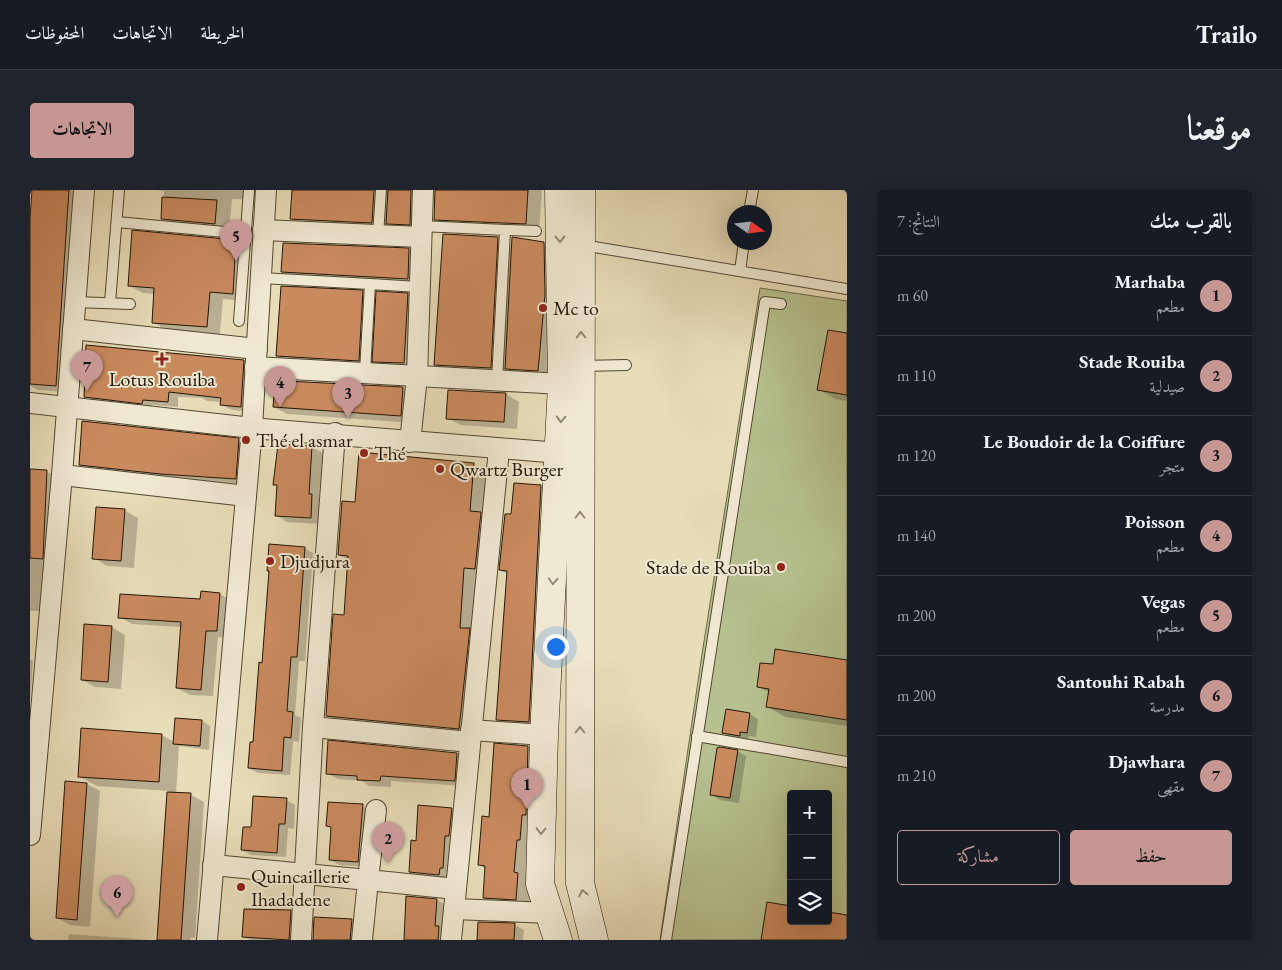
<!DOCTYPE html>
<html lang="ar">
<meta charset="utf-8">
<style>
:root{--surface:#171b24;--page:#20242c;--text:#f1f3f6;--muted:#9ea1a6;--line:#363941;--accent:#c59692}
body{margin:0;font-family:"EB Garamond",Amiri,serif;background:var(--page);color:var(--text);direction:rtl}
.controls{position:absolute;right:15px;bottom:15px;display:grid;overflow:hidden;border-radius:5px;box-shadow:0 5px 20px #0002}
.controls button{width:45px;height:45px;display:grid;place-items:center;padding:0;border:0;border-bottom:1px solid var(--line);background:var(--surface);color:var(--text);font:25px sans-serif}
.compass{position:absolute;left:697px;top:15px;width:45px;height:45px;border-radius:50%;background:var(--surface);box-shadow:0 5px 20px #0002;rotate:104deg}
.you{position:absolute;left:525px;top:456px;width:18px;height:18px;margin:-12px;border:4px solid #fff;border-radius:50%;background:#1a73e8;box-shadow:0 0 0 8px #1a73e833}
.badge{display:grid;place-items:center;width:32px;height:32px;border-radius:50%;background:var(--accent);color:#111;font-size:16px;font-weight:700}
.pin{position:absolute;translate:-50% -41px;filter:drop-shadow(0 1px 2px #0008)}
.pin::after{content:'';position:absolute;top:26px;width:18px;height:15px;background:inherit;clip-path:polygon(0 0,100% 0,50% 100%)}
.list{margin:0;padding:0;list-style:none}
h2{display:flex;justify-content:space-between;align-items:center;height:65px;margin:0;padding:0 20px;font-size:21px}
h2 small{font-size:16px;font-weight:400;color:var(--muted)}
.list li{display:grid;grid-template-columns:32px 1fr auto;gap:15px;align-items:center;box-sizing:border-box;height:80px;padding:0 20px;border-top:1px solid var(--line)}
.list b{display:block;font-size:19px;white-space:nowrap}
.list p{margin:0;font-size:16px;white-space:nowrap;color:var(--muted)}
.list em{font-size:16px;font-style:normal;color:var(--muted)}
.actions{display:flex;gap:10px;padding:15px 20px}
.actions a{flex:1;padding:11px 0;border:1px solid var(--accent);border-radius:5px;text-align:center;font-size:18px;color:var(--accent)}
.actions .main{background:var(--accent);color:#111}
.icon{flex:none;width:28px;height:28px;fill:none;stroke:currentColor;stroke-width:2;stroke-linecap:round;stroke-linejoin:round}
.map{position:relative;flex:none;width:817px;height:750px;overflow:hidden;direction:ltr;border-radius:5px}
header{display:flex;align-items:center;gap:30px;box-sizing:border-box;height:70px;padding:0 25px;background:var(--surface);border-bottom:1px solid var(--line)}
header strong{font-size:24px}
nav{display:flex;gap:28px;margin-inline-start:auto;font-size:18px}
.intro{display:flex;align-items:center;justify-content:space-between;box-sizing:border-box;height:120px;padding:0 30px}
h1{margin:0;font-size:35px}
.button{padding:12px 22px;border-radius:5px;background:var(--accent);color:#111;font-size:18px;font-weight:700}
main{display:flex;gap:30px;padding:0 30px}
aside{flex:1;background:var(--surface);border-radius:5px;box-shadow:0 5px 20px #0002}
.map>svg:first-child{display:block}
.green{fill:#b6c18f;stroke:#6c6b49;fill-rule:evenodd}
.shadow{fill:#0003}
.building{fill:#c98a5e;stroke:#231503}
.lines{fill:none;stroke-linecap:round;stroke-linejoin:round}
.lane-casing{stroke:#544730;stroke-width:12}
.street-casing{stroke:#544730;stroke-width:22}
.secondary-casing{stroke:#231503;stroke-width:29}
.lane{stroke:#f0e9d2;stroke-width:10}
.street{stroke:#f0e9d2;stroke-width:20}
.secondary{stroke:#f0e9d2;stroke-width:28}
.oneway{stroke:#948a75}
.poi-dot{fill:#8f2418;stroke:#f0e9d2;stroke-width:2}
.labels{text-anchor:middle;stroke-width:4;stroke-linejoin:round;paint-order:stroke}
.poi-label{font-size:20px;fill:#231503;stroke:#f0e9d2;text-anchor:start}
</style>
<header>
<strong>Trailo</strong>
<nav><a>الخريطة</a><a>الاتجاهات</a><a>المحفوظات</a></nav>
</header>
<div class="intro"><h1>موقعنا</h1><a class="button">الاتجاهات</a></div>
<main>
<aside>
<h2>بالقرب منك<small>النتائج: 7</small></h2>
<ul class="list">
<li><span class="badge">1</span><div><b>Marhaba</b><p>مطعم</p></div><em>60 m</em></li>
<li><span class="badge">2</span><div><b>Stade Rouiba</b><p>صيدلية</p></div><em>110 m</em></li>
<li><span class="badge">3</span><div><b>Le Boudoir de la Coiffure</b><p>متجر</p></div><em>120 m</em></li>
<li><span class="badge">4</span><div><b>Poisson</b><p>مطعم</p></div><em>140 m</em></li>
<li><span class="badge">5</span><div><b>Vegas</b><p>مطعم</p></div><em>200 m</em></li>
<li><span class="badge">6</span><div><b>Santouhi Rabah</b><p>مدرسة</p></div><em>200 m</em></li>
<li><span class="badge">7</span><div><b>Djawhara</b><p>مقهى</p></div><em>210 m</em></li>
</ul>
<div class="actions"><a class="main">حفظ</a><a>مشاركة</a></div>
</aside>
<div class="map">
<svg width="817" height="750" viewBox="0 0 817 750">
<rect width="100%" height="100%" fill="#e8ddb9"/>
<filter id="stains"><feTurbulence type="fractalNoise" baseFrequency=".004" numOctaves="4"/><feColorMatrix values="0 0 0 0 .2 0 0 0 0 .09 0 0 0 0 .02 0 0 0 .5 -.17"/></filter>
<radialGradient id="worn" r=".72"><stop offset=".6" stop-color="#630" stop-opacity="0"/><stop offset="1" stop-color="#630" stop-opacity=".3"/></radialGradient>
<!-- green -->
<path class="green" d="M 730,98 L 817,111 L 817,750 L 630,750 L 672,464 ZM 761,604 L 798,604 L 798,731 L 761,731 Z"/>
<!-- shadow -->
<g class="shadow">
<path d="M 4,0 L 53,0 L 38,202 L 8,200 L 0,196 L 0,52 Z"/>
<path d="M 125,0 L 227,0 L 226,10 L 202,9 L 199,42 L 146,37 L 132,28 L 134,1 Z"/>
<path d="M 263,0 L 400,0 L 394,42 L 371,41 L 357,33 L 356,40 L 276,37 L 261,29 Z"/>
<path d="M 405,0 L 512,0 L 509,41 L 419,37 L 405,29 Z"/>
<path d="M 104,42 L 206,51 L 219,59 L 215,111 L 193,109 L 190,144 L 136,140 L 123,132 L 125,104 L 113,103 L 100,96 Z"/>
<path d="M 467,48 L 482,56 L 514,53 L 527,61 L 522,188 L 489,186 L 476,178 L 476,186 L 420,183 L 405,174 Z"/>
<path d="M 379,60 L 392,67 L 391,96 L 265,89 L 252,82 Z"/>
<path d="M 332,102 L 347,110 L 377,104 L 391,112 L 387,180 L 357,179 L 345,171 L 344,179 L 263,175 L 247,166 Z"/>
<path d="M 817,144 L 817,211 L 805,209 L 788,199 Z"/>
<path d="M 214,171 L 224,176 L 221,222 L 202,220 L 192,215 L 192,212 L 177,211 L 172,208 L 148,207 L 148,217 L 122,215 L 122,219 L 65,212 L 55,206 Z"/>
<path d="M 238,193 L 373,198 L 386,206 L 384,233 L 257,224 L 244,217 L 246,197 Z"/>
<path d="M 476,204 L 489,212 L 487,239 L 431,235 L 417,228 Z"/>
<path d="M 209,250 L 218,255 L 215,294 L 143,289 L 60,280 L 50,274 Z"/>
<path d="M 282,257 L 293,263 L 289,309 L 293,311 L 291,334 L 257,332 L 246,325 L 248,296 L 244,294 Z"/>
<path d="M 444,275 L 458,283 L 444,547 L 312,534 L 297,526 L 316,427 L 319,370 L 309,365 L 327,313 Z"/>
<path d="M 0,280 L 17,282 L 26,286 L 13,421 L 0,421 Z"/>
<path d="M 511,296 L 527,305 L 515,541 L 483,538 L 467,529 L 478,384 L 470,380 L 482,326 Z"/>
<path d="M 94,320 L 108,328 L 104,378 L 77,376 L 64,368 Z"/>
<path d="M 274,358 L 283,363 L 275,471 L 269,471 L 265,525 L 271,528 L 269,552 L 263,551 L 260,585 L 228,583 L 219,578 L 233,474 Z"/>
<path d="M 190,404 L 202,411 L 199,448 L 188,447 L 183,506 L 160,505 L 147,498 L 152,437 L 102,434 L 90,427 L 171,411 Z"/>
<path d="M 81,437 L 95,445 L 91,499 L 65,497 L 52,490 Z"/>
<path d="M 0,469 L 3,471 L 0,511 Z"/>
<path d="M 817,472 L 817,536 L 755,527 L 738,517 L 740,503 L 728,497 L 744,476 Z"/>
<path d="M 720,524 L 728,529 L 726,547 L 719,546 L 718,551 L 702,548 L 694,543 Z"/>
<path d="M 172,531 L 180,536 L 179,560 L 149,556 L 146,604 L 161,605 L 174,612 L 165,748 L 161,747 L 160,750 L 128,750 L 139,601 L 67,596 L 49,586 L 132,545 L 144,552 Z"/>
<path d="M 498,557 L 510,564 L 499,716 L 467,715 L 454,708 L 456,679 L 450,675 L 460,628 Z"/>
<path d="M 707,561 L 716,566 L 709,613 L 690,610 L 682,605 Z"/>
<path d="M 426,564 L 437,570 L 435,596 L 361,591 L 361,597 L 339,596 L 332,591 L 308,589 L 297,583 Z"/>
<path d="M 57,594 L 70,601 L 60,737 L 40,735 L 27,728 Z"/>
<path d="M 256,610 L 265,615 L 264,639 L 258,638 L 256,667 L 221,665 L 212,660 L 222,639 Z"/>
<path d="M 332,616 L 341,621 L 337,677 L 309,675 L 300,670 L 302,638 L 298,635 Z"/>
<path d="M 421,619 L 430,624 L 417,690 L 389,687 L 380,682 L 387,652 Z"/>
<path d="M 407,710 L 416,715 L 417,750 L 375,750 Z"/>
<path d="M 260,721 L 271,728 L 271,750 L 220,750 L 213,746 Z"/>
<path d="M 322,730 L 332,737 L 331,750 L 283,750 Z"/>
<path d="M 449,733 L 485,735 L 494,740 L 493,750 L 448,750 Z"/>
<path d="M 39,744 L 121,750 L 38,750 Z"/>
</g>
<!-- building -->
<g class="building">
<path d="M 2,0 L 39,0 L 26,196 L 0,194 L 0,29 Z"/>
<path d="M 262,0 L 344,0 L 342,33 L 260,29 Z"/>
<path d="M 358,0 L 381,0 L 380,35 L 356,34 Z"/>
<path d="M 405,0 L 498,0 L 496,34 L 404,30 Z"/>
<path d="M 132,7 L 187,10 L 185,34 L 131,29 Z"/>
<path d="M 102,40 L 206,50 L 203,104 L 180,102 L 177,137 L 122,133 L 124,98 L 98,96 Z"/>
<path d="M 413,44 L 468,47 L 461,178 L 404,175 Z"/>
<path d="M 482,47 L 514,52 L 515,104 L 508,181 L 475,179 Z"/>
<path d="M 253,53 L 379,58 L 378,89 L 251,82 Z"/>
<path d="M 251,96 L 333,100 L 329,171 L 246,166 Z"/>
<path d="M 346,101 L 378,103 L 374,173 L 342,172 Z"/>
<path d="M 798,140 L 817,143 L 817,205 L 787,200 Z"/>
<path d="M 56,155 L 214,170 L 211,217 L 190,215 L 191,208 L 139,202 L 138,212 L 113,210 L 112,214 L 54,207 Z"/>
<path d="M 237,190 L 373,197 L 371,226 L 243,217 L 245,194 L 237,193 Z"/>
<path d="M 418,200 L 476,203 L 474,232 L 416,229 Z"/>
<path d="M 52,231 L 209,248 L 206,289 L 130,284 L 49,275 Z"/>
<path d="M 248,254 L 282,256 L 279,304 L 282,304 L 281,328 L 245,326 L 247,295 L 243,295 Z"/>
<path d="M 329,262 L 444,273 L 440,321 L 451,322 L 445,379 L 434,378 L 430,438 L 440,438 L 429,539 L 296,526 L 303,424 L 314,425 L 318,366 L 308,365 L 312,311 L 325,312 Z"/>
<path d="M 0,279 L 17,280 L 13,369 L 0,368 Z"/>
<path d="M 484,293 L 511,295 L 499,532 L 466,530 L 477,381 L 469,380 L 475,324 L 481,324 Z"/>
<path d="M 66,317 L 95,319 L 91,371 L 62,369 Z"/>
<path d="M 239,354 L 275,357 L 267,467 L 261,467 L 257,521 L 263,522 L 261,548 L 254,547 L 252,581 L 218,578 L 220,552 L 223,552 L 229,472 L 232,473 L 239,381 L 237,381 Z"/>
<path d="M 171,401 L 190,403 L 187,441 L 176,441 L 171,500 L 146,498 L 151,432 L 88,428 L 90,404 L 170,409 Z"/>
<path d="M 54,434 L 82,436 L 78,492 L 51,490 Z"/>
<path d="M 745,459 L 817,470 L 817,530 L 736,517 L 739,499 L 727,497 L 730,473 L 743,474 Z"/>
<path d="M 696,519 L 720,523 L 717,543 L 710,542 L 710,546 L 692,543 Z"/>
<path d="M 145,528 L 172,530 L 170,556 L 143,554 Z"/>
<path d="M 51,538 L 132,544 L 129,592 L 48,587 Z"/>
<path d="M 298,550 L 427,563 L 425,591 L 351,586 L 350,591 L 327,590 L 327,586 L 296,584 Z"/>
<path d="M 464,553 L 498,556 L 496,625 L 492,625 L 490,650 L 487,650 L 484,682 L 488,683 L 486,710 L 453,708 L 455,676 L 448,675 L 452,626 L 459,627 Z"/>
<path d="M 690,557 L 708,560 L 700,608 L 680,605 L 687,558 Z"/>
<path d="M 35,591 L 57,593 L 47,730 L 26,728 Z"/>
<path d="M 137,602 L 161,603 L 151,750 L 127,750 Z"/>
<path d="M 223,606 L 257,608 L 255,634 L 249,634 L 247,663 L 211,660 L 213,637 L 221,637 Z"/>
<path d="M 298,612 L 333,614 L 328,672 L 299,670 L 301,637 L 296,636 Z"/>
<path d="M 388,615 L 422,618 L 419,646 L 415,646 L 413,678 L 410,678 L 409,685 L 379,682 L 381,650 L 386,651 Z"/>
<path d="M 376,706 L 407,709 L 405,736 L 409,736 L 408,750 L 374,750 Z"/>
<path d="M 737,712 L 761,716 L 761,731 L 798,731 L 798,722 L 817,725 L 817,750 L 731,750 Z"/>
<path d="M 214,719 L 261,720 L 259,750 L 212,747 Z"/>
<path d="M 284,727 L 322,729 L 320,750 L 283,750 Z"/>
<path d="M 448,732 L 485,733 L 484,750 L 447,750 Z"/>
</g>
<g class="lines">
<!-- lane casing -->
<g class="lane-casing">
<g id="lane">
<path d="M 719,22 L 723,0"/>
<path d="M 87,32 L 216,44"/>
<path d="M 391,36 L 475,40 L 467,191"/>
<path d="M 475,40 L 506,41"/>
<path d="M 348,45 L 351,0"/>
<path d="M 552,55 L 817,99"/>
<path d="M 710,81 L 714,52"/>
<path d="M 231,88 L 340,94 L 335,182"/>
<path d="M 340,94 L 389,97"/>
<path d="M 45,112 L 100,114"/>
<path d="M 80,113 L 89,0"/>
<path d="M 209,131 L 219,0"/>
<path d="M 552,176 L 596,175"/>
<path d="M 667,546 L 817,572"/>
<path d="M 636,750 L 735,112 L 751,114"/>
</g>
</g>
<!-- street casing -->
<g class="street-casing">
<g id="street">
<path d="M 233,40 L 391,47"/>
<path d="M 43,139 L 227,159"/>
<path d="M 225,177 L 532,194"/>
<path d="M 0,213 L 222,238 L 530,263"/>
<path d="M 380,252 L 387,187 L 393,0"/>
<path d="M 32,285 L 216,306"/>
<path d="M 283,537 L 440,552"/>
<path d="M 441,540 L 514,545"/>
<path d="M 346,620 L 338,690 L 426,699"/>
<path d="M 0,645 L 32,285 L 54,0"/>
<path d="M 183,675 L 338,690 L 332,750"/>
<path d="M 424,719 L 519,723"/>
<path d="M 177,750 L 222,238 L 236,0"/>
<path d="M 271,750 L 283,537 L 305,243"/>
<path d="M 421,750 L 469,259"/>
</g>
</g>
<!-- secondary casing -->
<g class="secondary-casing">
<g id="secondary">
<path d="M 551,0 L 550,693 L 564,750"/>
<path d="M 528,750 L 510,694 L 514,545 L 532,194 L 529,0"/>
</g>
</g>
<!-- lane -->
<use href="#lane" class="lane"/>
<!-- street -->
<use href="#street" class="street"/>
<!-- secondary -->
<use href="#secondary" class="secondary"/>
</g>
<!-- one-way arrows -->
<defs><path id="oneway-chevron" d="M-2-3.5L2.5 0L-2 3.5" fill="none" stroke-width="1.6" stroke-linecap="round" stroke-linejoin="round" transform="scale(1.25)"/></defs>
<g class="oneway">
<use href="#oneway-chevron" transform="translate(530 49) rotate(89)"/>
<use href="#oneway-chevron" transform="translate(551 145) rotate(-90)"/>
<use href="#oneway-chevron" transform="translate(531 229) rotate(92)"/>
<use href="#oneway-chevron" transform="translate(550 325) rotate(-90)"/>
<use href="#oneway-chevron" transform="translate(523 391) rotate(93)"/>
<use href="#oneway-chevron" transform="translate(550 540) rotate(-90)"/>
<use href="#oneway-chevron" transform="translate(511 641) rotate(91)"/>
<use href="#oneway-chevron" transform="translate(553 703) rotate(-103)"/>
</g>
<!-- markers -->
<g class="poi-dot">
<circle cx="513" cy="118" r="5"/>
<path d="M129.5 161.5h5v5h5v5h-5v5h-5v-5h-5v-5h5z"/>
<circle cx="216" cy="250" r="5"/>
<circle cx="334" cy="263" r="5"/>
<circle cx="410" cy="279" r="5"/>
<circle cx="240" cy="371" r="5"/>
<circle cx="751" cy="377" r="5"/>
<circle cx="211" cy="697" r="5"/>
</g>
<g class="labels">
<!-- poi labels -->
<g class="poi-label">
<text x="523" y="125">Mc to</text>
<text x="132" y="196" text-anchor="middle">Lotus Rouiba</text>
<text x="226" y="257">Thé el asmar</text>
<text x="344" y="270">Thé</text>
<text x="420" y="286">Qwartz Burger</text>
<text x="250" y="378">Djudjura</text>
<text x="741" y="384" text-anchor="end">Stade de Rouiba</text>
<text x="221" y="693">Quincaillerie<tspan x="221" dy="23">Ihadadene</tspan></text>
</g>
</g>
<rect width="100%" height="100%" filter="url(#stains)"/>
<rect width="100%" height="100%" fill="url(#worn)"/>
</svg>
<div class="controls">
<button>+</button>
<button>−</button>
<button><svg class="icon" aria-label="layers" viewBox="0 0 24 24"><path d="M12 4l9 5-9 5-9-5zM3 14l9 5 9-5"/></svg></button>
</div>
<svg class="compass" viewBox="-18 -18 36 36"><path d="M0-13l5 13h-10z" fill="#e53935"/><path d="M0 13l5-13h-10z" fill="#9ea1a6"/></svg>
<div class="you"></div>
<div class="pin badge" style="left:497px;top:619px">1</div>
<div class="pin badge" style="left:358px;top:673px">2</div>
<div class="pin badge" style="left:318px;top:228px">3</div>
<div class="pin badge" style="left:250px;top:217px">4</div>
<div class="pin badge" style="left:206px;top:71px">5</div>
<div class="pin badge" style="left:87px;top:727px">6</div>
<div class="pin badge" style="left:57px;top:201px">7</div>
</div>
</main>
